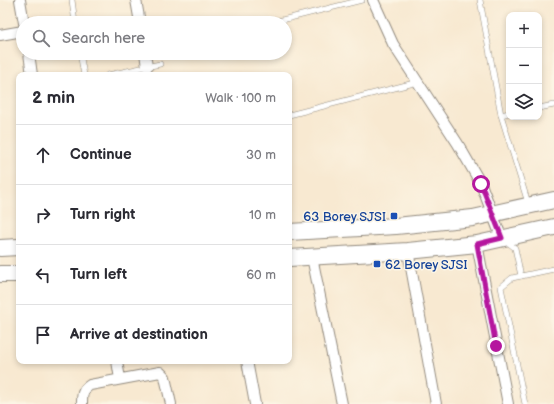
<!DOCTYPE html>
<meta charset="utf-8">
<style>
:root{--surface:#fff;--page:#f2f2f3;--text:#2b2b33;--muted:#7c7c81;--line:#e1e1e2}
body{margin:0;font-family:"Balsamiq Sans",sans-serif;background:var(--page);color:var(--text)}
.controls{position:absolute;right:12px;top:12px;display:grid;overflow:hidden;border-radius:8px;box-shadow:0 2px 6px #0003}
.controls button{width:36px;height:36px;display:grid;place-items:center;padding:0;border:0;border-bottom:1px solid var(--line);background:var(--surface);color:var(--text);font:20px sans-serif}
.stop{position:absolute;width:12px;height:12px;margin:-9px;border:3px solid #b5179e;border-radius:50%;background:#fff}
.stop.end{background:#b5179e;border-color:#fff;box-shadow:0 1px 4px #0008}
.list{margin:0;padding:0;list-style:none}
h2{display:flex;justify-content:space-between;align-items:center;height:52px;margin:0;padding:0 16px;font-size:17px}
h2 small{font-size:13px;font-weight:400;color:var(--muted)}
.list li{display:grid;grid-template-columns:26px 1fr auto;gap:12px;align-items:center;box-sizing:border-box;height:60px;padding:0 16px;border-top:1px solid var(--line)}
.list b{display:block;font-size:15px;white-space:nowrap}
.list em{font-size:13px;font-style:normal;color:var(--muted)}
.icon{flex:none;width:22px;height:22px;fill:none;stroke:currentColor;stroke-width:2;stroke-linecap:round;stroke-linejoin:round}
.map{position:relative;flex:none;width:554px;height:404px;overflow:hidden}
.search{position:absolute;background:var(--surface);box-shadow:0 2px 6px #0003;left:16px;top:16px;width:276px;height:44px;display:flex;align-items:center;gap:10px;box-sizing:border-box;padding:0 14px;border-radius:22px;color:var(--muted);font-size:15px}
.panel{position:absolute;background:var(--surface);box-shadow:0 2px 6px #0003;left:16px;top:72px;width:276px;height:292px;border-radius:8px}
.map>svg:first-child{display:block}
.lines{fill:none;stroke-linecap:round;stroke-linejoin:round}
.service-casing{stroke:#928a7e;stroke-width:6}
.minor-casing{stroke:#928a7e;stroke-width:12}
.primary-casing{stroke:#928a7e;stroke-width:18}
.service{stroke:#fff;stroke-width:5}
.minor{stroke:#fff;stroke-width:10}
.primary{stroke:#fff;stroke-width:16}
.route{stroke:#b5179e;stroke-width:5}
.transit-dot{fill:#1a4fb4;stroke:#fcf5e5;stroke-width:1.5}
.labels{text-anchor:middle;stroke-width:3;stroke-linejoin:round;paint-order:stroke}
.transit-label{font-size:13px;fill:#164399;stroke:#fcf5e5;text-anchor:end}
</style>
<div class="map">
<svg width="554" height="404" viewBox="0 0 554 404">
<rect width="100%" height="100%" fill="#fcf5e5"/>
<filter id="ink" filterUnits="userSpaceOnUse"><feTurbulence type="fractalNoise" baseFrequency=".025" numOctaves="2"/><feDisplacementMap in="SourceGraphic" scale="8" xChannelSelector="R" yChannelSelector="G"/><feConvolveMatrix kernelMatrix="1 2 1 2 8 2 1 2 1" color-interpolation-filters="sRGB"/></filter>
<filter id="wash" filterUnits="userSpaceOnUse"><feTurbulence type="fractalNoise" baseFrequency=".012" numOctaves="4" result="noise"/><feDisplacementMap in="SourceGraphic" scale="16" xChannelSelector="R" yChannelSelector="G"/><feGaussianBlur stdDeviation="0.9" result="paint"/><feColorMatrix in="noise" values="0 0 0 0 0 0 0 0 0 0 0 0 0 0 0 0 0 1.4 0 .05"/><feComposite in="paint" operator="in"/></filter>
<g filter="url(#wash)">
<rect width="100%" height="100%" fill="#f8e9d1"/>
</g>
<g filter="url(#ink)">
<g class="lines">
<!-- service casing -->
<g class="service-casing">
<g id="service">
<path d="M 72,0 L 75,23"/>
<path d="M 480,0 L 501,115 L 528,203"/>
<path d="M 270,23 L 362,0"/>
<path d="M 80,53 L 84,75"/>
<path d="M 108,75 L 160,64"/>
<path d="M 539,108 L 554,105"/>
<path d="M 289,115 L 418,82"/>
<path d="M 501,115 L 509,113"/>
<path d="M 506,241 L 515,248 L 521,276"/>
<path d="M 525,404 L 501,287 L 512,278 L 554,269"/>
</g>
</g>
<!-- minor casing -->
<g class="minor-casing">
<g id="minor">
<path d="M 20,0 L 24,23"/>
<path d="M 136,0 L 140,23"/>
<path d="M 373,0 L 393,44 L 458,144 L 481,184 L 502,239"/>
<path d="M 0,35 L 23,31"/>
<path d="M 29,53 L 32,75"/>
<path d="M 145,53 L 147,67"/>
<path d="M 477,244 L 508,404"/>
<path d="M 408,251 L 436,404"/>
<path d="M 312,257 L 342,404"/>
<path d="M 117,361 L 120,379"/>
<path d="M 247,361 L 255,404"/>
<path d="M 82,404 C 82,395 82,390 90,385 L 160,372 L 165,377 L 171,404"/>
</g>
</g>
<!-- primary casing -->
<g class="primary-casing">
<g id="primary">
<path d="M 289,232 L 396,226 L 473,218 L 554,200"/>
<path d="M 0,248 L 19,247"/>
<path d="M 289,258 L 408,251 L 477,244 L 554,227"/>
<path d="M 0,274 L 19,274"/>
</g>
</g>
<!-- service -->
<use href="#service" class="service"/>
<!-- minor -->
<use href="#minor" class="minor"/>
<!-- primary -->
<use href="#primary" class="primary"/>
</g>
</g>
<g class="lines" filter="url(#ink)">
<!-- route -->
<path class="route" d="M 481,184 L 502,238 L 477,244 L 496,346"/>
</g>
<!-- markers -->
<g class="transit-dot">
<rect x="390" y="212" width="8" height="8" rx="2"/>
<rect x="373" y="260" width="8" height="8" rx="2"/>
</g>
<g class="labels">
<!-- transit labels -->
<g class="transit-label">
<text x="386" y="221">63 Borey SJSI</text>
<text x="385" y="269" text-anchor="start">62 Borey SJSI</text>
</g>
</g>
</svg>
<div class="controls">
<button>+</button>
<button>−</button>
<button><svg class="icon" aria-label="layers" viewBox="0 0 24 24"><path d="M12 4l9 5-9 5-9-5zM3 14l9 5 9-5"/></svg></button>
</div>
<div class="stop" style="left:481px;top:184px"></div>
<div class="stop end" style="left:496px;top:346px"></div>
<div class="search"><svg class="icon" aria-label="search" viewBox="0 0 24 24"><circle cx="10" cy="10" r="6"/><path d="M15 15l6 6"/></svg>Search here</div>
<section class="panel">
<h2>2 min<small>Walk · 100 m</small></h2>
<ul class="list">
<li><svg class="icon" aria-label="ahead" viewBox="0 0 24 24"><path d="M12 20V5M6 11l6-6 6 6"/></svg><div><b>Continue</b></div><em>30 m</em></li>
<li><svg class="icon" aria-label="right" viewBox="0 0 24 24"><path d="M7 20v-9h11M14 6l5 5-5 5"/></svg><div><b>Turn right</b></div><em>10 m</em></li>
<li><svg class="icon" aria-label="left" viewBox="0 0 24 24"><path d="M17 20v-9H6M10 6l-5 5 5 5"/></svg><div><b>Turn left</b></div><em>60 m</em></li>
<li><svg class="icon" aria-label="arrive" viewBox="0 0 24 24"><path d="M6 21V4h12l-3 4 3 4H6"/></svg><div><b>Arrive at destination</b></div></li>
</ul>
</section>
</div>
